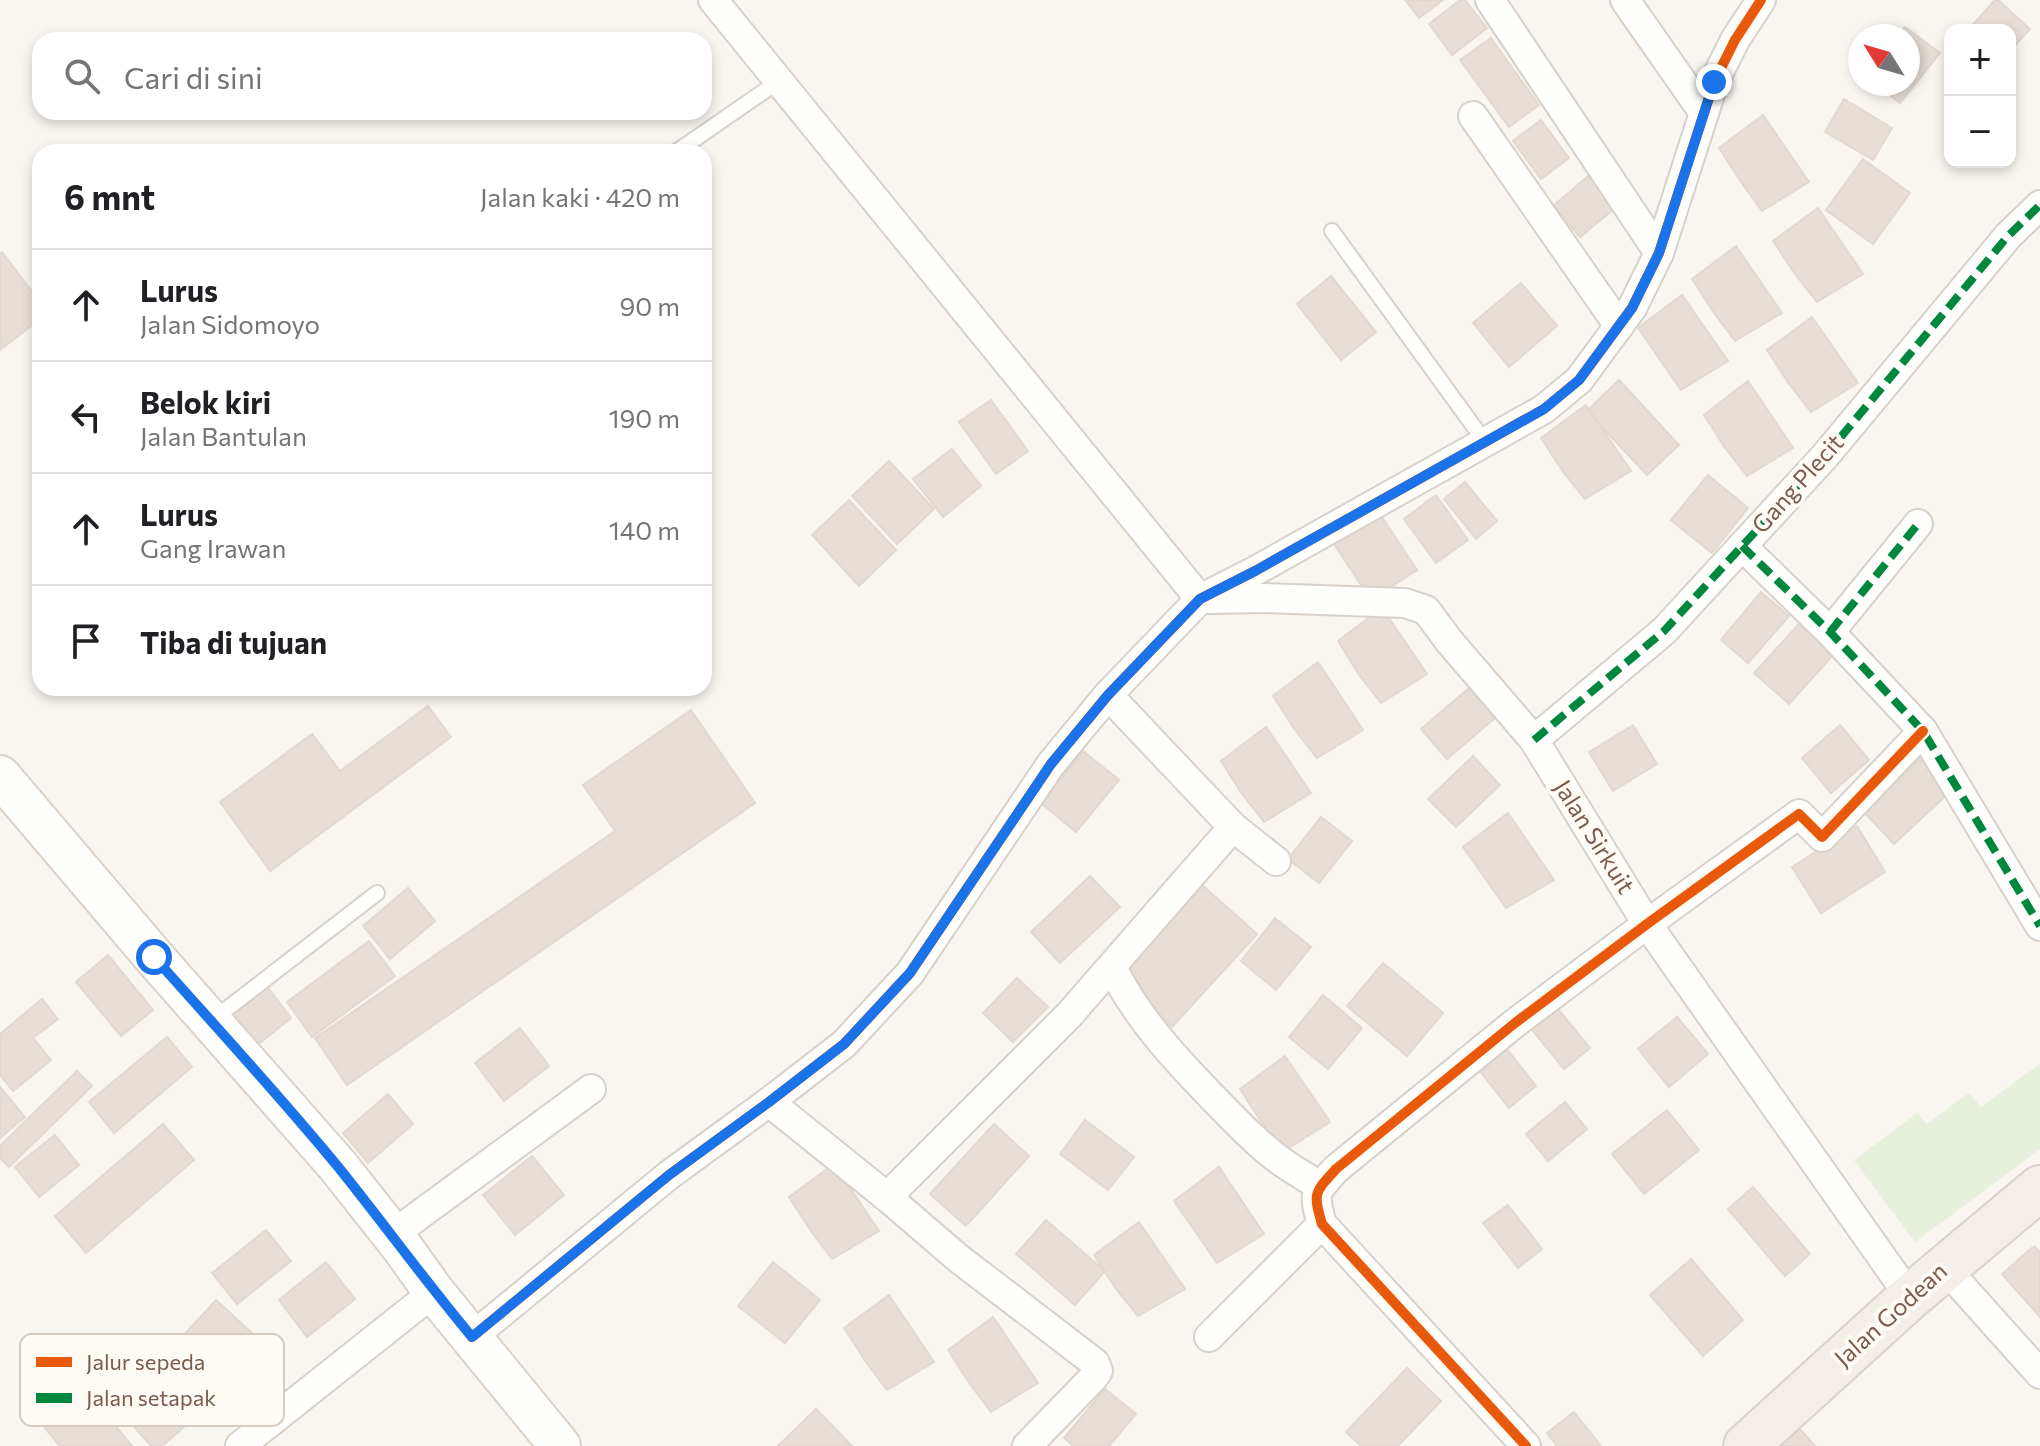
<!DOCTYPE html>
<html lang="id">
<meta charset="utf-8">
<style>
:root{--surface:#fff;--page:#f6f6f6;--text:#202124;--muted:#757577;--line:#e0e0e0}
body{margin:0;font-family:Commissioner,sans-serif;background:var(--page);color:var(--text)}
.controls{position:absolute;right:24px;top:24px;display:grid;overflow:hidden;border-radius:16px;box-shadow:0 4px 12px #0003}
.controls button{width:72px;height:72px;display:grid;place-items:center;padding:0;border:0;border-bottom:2px solid var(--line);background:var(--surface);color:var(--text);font:40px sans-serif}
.compass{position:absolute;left:1848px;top:24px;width:72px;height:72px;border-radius:50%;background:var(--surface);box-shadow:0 4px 12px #0003;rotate:307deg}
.stop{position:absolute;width:24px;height:24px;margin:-18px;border:6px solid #1a73e8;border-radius:50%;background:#fff}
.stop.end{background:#1a73e8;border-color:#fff;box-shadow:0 2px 8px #0008}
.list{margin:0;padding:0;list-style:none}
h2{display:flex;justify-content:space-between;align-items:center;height:104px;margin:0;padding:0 32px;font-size:34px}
h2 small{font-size:26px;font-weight:400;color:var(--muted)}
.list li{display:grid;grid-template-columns:52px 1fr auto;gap:24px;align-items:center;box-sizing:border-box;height:112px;padding:0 32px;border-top:2px solid var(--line)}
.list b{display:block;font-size:30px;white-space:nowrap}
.list p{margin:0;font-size:26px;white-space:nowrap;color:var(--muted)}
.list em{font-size:26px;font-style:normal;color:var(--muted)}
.icon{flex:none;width:44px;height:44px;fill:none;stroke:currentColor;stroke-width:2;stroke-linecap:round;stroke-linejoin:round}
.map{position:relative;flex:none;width:2040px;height:1446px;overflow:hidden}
.search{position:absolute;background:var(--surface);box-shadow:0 4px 12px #0003;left:32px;top:32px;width:680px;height:88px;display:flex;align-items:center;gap:20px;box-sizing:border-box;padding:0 28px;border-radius:24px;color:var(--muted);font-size:30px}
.panel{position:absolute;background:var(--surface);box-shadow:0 4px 12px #0003;left:32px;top:144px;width:680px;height:552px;border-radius:24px}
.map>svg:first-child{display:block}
.green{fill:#e7f0db}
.building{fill:#e6ded7;stroke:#e2d8d2;stroke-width:2}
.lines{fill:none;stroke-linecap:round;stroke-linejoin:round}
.lane-casing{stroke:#d7d1cb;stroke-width:18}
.street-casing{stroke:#d7d1cb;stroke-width:32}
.secondary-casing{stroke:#d9d2cb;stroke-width:44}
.primary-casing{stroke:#dad1cc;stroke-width:48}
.lane{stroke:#fefefd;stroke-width:14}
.street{stroke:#fefefd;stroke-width:28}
.secondary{stroke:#fefefd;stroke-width:40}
.primary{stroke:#f3eee8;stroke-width:44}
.quiet{stroke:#00873e;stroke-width:8;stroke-dasharray:16 8;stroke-linecap:butt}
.cycleway-casing{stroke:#fffaf3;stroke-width:15}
.cycleway{stroke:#e8590c;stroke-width:10}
.route{stroke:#1a73e8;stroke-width:10}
.labels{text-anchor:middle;stroke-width:8;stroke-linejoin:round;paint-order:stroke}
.street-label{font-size:24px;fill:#7a5c4d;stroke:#fffaf3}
.key{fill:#fffaf3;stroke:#d7cbc1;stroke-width:2}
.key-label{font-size:22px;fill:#7a5c4d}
</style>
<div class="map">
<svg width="2040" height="1446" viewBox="0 0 2040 1446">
<rect width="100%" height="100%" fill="#f9f5f0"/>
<!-- green -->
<path class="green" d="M 2040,1064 L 2040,1149 L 1915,1242 L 1854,1160 L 1917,1113 L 1927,1124 L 1969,1093 L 1981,1107 Z"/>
<!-- building -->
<g class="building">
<path d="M 1405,0 L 1443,0 L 1419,18 Z"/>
<path d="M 1460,0 L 1465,0 L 1487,28 L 1452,55 L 1429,24 Z"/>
<path d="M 1995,0 L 1998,0 L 2030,29 L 2010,51 L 2010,30 L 1968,30 Z"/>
<path d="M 1905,27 L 1940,53 L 1900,103 L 1876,84 L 1908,84 L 1908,36 L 1898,36 Z"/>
<path d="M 1491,38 L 1539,105 L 1509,127 L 1460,60 Z"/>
<path d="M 1844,99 L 1892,128 L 1873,160 L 1825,132 Z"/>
<path d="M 1763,115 L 1809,182 L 1762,211 L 1741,182 L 1719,148 Z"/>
<path d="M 1541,120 L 1569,158 L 1541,179 L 1513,141 Z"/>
<path d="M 1863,159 L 1910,193 L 1873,244 L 1826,210 Z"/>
<path d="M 1593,172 L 1620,204 L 1580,237 L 1553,206 Z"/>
<path d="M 1818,208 L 1863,274 L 1817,302 L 1795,274 L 1773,241 Z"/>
<path d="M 1736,246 L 1782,313 L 1735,341 L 1714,313 L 1692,279 Z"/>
<path d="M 2,252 L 40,302 L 40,319 L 0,350 L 0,254 Z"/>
<path d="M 1331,276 L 1376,332 L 1341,360 L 1297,304 Z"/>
<path d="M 1521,283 L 1557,326 L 1509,367 L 1473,323 Z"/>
<path d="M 1682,295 L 1728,361 L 1681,390 L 1638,328 Z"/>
<path d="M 1812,317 L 1858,383 L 1811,412 L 1789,384 L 1767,350 Z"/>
<path d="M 1619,380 L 1679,445 L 1647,475 L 1587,411 Z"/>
<path d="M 1748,381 L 1793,448 L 1747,476 L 1725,448 L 1704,415 Z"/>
<path d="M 991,400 L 1028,451 L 996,474 L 959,422 Z"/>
<path d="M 1586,405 L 1631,471 L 1585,499 L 1563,472 L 1541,438 Z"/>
<path d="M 952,449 L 981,486 L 943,517 L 913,479 Z"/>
<path d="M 889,461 L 934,509 L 897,544 L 852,496 Z"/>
<path d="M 1708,475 L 1748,508 L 1712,553 L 1671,520 Z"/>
<path d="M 1465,482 L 1497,521 L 1476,539 L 1444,499 Z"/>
<path d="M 1436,495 L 1468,540 L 1436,563 L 1404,519 Z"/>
<path d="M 849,500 L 896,550 L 859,586 L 812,535 Z"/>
<path d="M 1376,508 L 1417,570 L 1371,600 L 1330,538 Z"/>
<path d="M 1761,592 L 1789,616 L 1748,663 L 1721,640 Z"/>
<path d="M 1382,608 L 1427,674 L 1381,703 L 1359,675 L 1338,641 Z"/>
<path d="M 1799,624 L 1833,655 L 1789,704 L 1754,673 Z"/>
<path d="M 1318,662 L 1363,730 L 1317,758 L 1295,730 L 1273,696 Z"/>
<path d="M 1475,683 L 1501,713 L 1447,759 L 1421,729 Z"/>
<path d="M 428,706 L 451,737 L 270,871 L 220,802 L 312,734 L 340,771 Z"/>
<path d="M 691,710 L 755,803 L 347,1085 L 315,1038 L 615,831 L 583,785 Z"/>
<path d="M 1633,725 L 1657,764 L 1613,791 L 1589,752 Z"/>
<path d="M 1840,725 L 1869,760 L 1831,793 L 1802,758 Z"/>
<path d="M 1266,727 L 1311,793 L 1264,822 L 1242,794 L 1221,761 Z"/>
<path d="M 1083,751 L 1119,780 L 1076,832 L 1041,803 Z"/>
<path d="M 1473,756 L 1500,785 L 1456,827 L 1428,799 Z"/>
<path d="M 1920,759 L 1950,792 L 1894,844 L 1864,812 Z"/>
<path d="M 1508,813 L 1554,880 L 1506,908 L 1463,847 Z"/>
<path d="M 1321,817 L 1352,841 L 1319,883 L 1288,859 Z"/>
<path d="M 1857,826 L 1885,872 L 1821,913 L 1792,867 Z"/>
<path d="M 1090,876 L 1120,907 L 1060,963 L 1031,932 Z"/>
<path d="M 1202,885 L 1257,934 L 1172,1027 L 1118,978 Z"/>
<path d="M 408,888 L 435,921 L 390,959 L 363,926 Z"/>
<path d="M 1275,918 L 1311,947 L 1276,990 L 1241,961 Z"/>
<path d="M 369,941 L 395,976 L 312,1037 L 287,1002 Z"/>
<path d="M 108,955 L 153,1010 L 121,1036 L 76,982 Z"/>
<path d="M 1383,963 L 1443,1013 L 1407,1056 L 1347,1006 Z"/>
<path d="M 1017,978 L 1048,1007 L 1013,1042 L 983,1013 Z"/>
<path d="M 266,985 L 291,1018 L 251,1050 L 226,1017 Z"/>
<path d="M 1323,995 L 1362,1028 L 1328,1069 L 1289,1037 Z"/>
<path d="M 42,999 L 58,1019 L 33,1038 L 51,1060 L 13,1091 L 0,1075 L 0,1034 Z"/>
<path d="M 1554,1004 L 1590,1048 L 1564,1069 L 1528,1025 Z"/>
<path d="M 1677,1017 L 1708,1054 L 1669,1087 L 1638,1049 Z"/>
<path d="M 520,1028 L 549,1066 L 504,1101 L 475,1063 Z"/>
<path d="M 167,1037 L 192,1067 L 114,1133 L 89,1102 Z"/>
<path d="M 1503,1044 L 1536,1086 L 1509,1108 L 1475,1065 Z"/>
<path d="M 1285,1056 L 1330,1122 L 1284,1151 L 1262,1123 L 1240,1089 Z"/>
<path d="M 77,1071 L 92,1086 L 9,1167 L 0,1158 L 0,1146 Z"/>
<path d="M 0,1087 L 25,1117 L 0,1138 Z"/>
<path d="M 388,1094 L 413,1124 L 368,1163 L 343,1133 Z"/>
<path d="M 1565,1102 L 1587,1129 L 1548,1161 L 1526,1134 Z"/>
<path d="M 1667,1110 L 1699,1150 L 1644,1194 L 1612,1154 Z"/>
<path d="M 1085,1120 L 1134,1157 L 1108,1190 L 1060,1154 Z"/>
<path d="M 163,1124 L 194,1160 L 86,1253 L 55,1216 Z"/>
<path d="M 994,1124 L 1029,1156 L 966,1226 L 930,1194 Z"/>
<path d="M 55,1135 L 79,1165 L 39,1197 L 15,1167 Z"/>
<path d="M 532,1156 L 564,1195 L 515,1235 L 483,1195 Z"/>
<path d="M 834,1164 L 879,1231 L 832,1259 L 811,1231 L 789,1197 Z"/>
<path d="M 1219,1167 L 1264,1234 L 1217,1263 L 1174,1201 Z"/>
<path d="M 1753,1187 L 1810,1254 L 1785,1276 L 1728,1209 Z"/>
<path d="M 1508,1205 L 1542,1249 L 1518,1268 L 1483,1223 Z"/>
<path d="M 1046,1220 L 1105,1271 L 1075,1305 L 1016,1254 Z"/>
<path d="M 1139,1222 L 1185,1289 L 1138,1316 L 1116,1289 L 1094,1255 Z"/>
<path d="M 266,1230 L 291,1261 L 237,1304 L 212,1273 Z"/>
<path d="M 2034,1246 L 2040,1252 L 2040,1317 L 2002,1274 Z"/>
<path d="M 1691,1259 L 1743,1320 L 1703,1356 L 1650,1295 Z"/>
<path d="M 326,1262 L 355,1299 L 307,1337 L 279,1300 Z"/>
<path d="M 773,1262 L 820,1300 L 785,1343 L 738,1306 Z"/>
<path d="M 889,1295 L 934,1362 L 887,1390 L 866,1362 L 844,1328 Z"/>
<path d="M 216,1300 L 253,1334 L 221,1370 L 184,1335 Z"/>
<path d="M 993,1317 L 1038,1383 L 991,1412 L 970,1384 L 948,1350 Z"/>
<path d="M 128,1349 L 191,1421 L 162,1446 L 151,1446 L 93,1380 Z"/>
<path d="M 1407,1368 L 1441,1401 L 1398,1446 L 1361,1446 L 1346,1432 Z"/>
<path d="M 1105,1389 L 1136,1414 L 1109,1446 L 1073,1446 L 1064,1438 Z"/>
<path d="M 87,1391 L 132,1446 L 60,1446 L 43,1426 Z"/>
<path d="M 816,1409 L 852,1446 L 778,1446 Z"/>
<path d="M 1574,1412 L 1601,1446 L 1557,1446 L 1547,1433 Z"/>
<path d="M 1792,1420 L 1815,1446 L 1762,1446 Z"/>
</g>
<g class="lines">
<!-- lane casing -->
<g class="lane-casing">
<g id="lane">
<path d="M 676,152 L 779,81"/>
<path d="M 1332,231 L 1485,442"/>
<path d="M 211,1021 L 377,893"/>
</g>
</g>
<!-- street casing -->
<g class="street-casing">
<g id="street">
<path d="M 713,0 L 1200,599"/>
<path d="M 1490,0 L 1659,253"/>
<path d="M 1625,0 L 1704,113"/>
<path d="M 1473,116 L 1619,326"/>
<path d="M 1742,546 L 1830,632 L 1923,731 L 2040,926"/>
<path d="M 1209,599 L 1265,598 L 1405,603 L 1426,610 L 1449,641 L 1534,740 L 1647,924 L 1910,1297"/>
<path d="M 1830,632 L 1918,524"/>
<path d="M 1108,695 L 1233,827 L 1276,861"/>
<path d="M 1534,740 L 1664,631 L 1825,456 L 2008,236 L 2040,205"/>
<path d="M 1112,967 C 1137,1019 1179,1063 1219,1104 C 1238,1123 1256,1143 1278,1159 C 1291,1169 1306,1177 1320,1186"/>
<path d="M 769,1102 L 887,1197 L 958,1258 L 1095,1363 L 1098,1371 L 1093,1378 L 1027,1446"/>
<path d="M 887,1197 L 1069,1015 L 1233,827"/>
<path d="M 392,1235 L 591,1089"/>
<path d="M 1945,1268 L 2040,1374"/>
<path d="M 472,1337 L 669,1175 L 769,1102 L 844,1044 L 910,973 L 1051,764 L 1108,695 L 1200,599 L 1255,571 L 1544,409 L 1579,380 L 1632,308 L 1659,253 L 1714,82 L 1735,40 L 1761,0"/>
<path d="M 1209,1337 L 1322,1224"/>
<path d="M 240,1446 L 434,1292"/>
<path d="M 1526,1446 L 1322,1224 C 1313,1193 1314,1193 1336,1169 L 1515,1023 L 1647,924 L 1799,814 L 1822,837 L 1923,731"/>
</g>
</g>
<!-- secondary casing -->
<g class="secondary-casing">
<path id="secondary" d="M 0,776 L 154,957 L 338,1166 L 402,1247 L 434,1292 L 560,1446"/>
</g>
<!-- primary casing -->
<g class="primary-casing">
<path id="primary" d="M 1746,1446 L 1910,1297 L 2040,1188"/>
</g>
<!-- lane -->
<use href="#lane" class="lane"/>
<!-- street -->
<use href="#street" class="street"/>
<!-- secondary -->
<use href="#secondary" class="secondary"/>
<!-- primary -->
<use href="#primary" class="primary"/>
<!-- quiet -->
<g class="quiet">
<path d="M 1742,546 L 1830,632 L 1923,731 L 2040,926"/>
<path d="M 1830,632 L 1918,524"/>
<path d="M 1534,740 L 1664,631 L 1825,456 L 2008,236 L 2040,205"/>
</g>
<!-- cycleway casing -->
<g class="cycleway-casing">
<g id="cycleway">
<path d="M 472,1337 L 669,1175 L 769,1102 L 844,1044 L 910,973 L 1051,764 L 1108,695 L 1200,599 L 1255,571 L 1544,409 L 1579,380 L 1632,308 L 1659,253 L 1714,82 L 1735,40 L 1761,0"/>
<path d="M 1526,1446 L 1322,1224 C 1313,1193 1314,1193 1336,1169 L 1515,1023 L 1647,924 L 1799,814 L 1822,837 L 1923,731"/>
</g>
</g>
<!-- cycleway -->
<use href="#cycleway" class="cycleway"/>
</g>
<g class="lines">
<!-- route -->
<path class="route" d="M 154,957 C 216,1027 280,1096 339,1168 C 384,1224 426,1282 472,1337 L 669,1175 L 769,1102 L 844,1044 L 910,973 L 1051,764 L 1108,695 L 1200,599 L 1255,571 L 1544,409 L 1579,380 L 1632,308 L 1659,253 L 1714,82"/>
</g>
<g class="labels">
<!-- street labels -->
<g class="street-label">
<text transform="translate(1798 484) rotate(-48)" y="8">Gang Plecit</text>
<text transform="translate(1594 837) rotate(58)" y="8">Jalan Sirkuit</text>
<text transform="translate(1891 1315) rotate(-42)" y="8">Jalan Godean</text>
</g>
</g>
<!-- legend -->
<rect x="20" y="1334" width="264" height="92" rx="12" class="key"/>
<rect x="36" y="1357" width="36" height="10" fill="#e8590c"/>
<rect x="36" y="1393" width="36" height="10" fill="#00873e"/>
<g class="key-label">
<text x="86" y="1370">Jalur sepeda</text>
<text x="86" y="1406">Jalan setapak</text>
</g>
</svg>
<div class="controls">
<button>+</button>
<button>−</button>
</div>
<svg class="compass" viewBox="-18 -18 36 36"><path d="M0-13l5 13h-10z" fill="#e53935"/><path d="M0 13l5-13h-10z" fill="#757577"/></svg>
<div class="stop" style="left:154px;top:957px"></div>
<div class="stop end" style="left:1714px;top:82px"></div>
<div class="search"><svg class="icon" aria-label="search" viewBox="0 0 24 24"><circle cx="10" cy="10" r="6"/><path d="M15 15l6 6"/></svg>Cari di sini</div>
<section class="panel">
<h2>6 mnt<small>Jalan kaki · 420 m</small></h2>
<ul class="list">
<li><svg class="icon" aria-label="ahead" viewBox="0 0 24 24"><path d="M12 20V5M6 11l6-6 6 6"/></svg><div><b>Lurus</b><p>Jalan Sidomoyo</p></div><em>90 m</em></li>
<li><svg class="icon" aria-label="left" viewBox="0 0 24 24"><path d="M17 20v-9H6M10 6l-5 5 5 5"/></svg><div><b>Belok kiri</b><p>Jalan Bantulan</p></div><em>190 m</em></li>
<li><svg class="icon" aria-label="ahead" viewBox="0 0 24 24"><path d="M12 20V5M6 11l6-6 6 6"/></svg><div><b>Lurus</b><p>Gang Irawan</p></div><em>140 m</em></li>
<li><svg class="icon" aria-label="arrive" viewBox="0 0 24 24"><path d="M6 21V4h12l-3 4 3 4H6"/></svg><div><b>Tiba di tujuan</b></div></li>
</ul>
</section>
</div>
